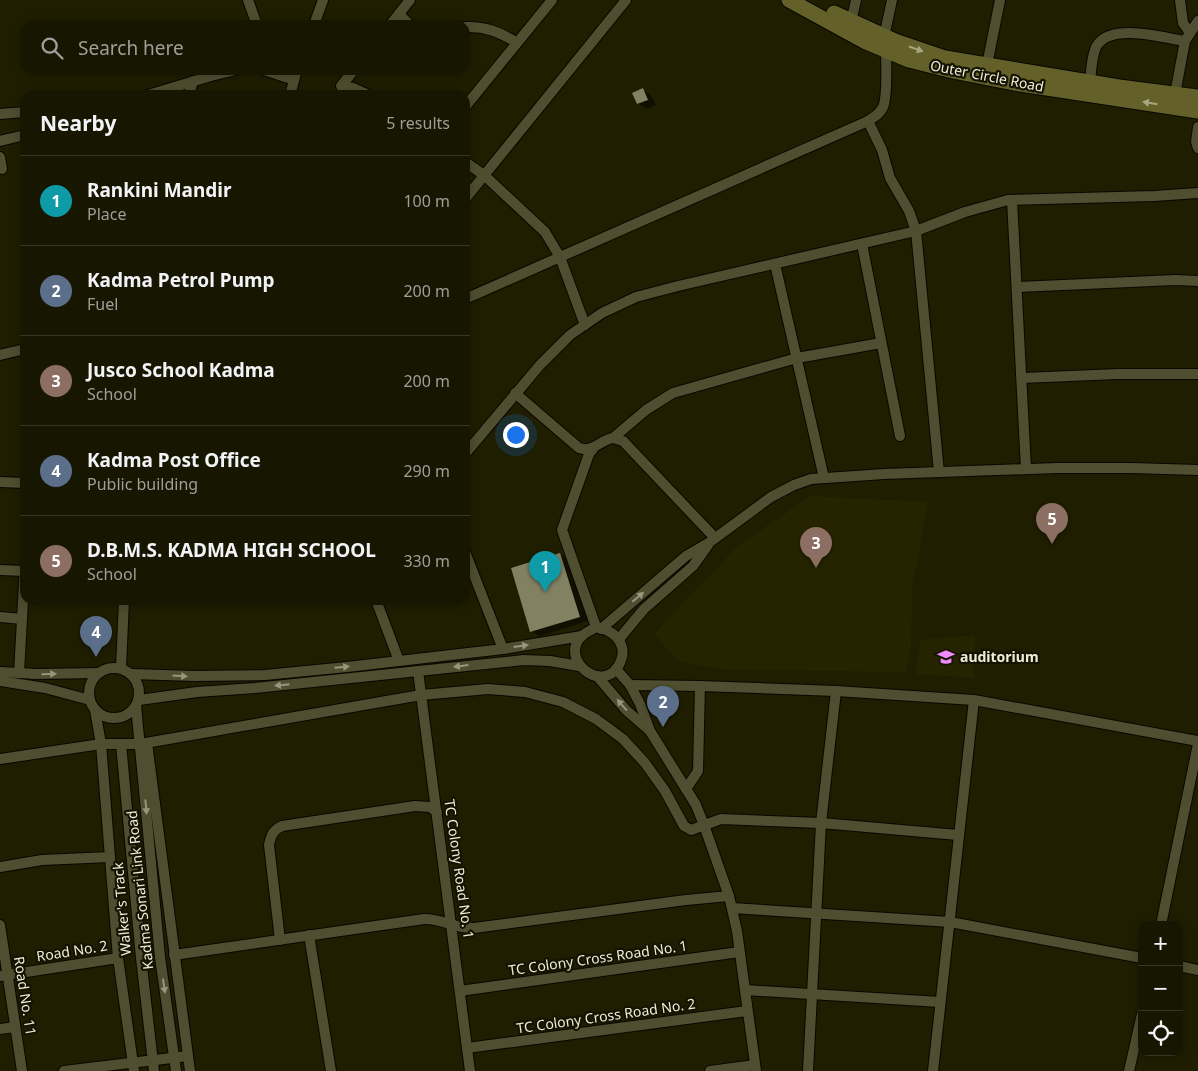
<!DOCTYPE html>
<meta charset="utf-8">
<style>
:root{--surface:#171601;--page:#242310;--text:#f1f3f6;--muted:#9e9f99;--line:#363523;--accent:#1a73e8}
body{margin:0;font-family:"Noto Sans",sans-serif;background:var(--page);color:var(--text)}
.controls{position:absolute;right:15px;bottom:15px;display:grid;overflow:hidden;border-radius:10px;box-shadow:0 2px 12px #0003}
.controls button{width:45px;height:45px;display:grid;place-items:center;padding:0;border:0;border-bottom:1px solid var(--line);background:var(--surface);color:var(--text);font:25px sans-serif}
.you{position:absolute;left:515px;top:434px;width:18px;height:18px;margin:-12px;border:4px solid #fff;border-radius:50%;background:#1a73e8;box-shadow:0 0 0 8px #1a73e833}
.badge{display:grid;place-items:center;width:32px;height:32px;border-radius:50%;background:var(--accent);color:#fff;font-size:16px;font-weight:700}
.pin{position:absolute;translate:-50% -41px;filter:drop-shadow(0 1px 2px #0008)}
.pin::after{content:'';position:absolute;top:26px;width:18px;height:15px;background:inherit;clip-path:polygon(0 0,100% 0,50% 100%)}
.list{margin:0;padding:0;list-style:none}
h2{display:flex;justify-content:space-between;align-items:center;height:65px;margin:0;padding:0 20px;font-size:21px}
h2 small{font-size:16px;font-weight:400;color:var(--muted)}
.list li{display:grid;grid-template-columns:32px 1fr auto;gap:15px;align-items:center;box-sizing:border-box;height:90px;padding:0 20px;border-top:1px solid var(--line)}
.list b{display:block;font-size:19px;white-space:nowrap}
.list p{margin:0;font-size:16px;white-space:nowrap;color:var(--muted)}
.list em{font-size:16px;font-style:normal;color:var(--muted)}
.icon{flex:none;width:28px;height:28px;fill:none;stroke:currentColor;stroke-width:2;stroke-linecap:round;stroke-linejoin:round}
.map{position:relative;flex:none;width:1198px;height:1071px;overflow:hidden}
.search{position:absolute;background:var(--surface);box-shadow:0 2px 12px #0003;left:20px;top:20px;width:450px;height:55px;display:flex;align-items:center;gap:12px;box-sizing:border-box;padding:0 18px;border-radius:15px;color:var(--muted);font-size:19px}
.panel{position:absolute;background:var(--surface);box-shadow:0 2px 12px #0003;left:20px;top:90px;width:450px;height:515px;border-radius:15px}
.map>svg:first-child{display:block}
.built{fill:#262400}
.shadow{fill:#0007}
.building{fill:#828162}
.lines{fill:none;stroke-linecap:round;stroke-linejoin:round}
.street-casing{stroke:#090700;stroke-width:12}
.secondary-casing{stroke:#090700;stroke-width:17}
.street{stroke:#4f4e30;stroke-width:10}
.secondary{stroke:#636129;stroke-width:15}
.oneway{fill:#a8a782}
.oneway2{fill:#96967d}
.labels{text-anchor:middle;stroke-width:4.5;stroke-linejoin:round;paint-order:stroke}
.street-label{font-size:14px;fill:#eceddb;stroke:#161400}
.poi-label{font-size:14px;font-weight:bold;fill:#eceddb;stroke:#161400;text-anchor:start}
</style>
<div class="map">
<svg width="1198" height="1071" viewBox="0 0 1198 1071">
<rect width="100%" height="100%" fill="#1f1e01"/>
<!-- built -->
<g class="built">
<path d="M 811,496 L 928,502 L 912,591 L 911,648 L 906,672 L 730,670 L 679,662 L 654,634 L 739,545 Z"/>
<path d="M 975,635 L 974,678 L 915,674 L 921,640 Z"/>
</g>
<!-- shadow -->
<g class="shadow">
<path d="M 643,90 L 651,95 L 656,105 L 647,109 L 638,104 Z"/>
<path d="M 560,554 L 569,559 L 588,621 L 540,636 L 531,631 Z"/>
</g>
<!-- building -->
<g class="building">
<path d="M 643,88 L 648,100 L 637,104 L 632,93 Z"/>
<path d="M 560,553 L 580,617 L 530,632 L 511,568 Z"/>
</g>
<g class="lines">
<!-- street casing -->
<g class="street-casing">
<g id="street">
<path d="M 248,0 L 257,25"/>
<path d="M 1180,0 L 1183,23 L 1190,33"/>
<path d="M 399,14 L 410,25"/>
<path d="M 851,22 L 856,0"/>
<path d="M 314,25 L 323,0"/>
<path d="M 390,25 L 410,0"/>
<path d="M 465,27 C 485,26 499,32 516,42"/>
<path d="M 884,37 L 892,0"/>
<path d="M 987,65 L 1000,0"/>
<path d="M 264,70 L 294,80"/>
<path d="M 354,70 L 341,86 L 353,88 L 369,95"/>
<path d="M 1090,82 C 1091,73 1092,51 1098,44 C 1114,23 1164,38 1185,41"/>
<path d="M 1175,94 L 1185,41 L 1198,21"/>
<path d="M 148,95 L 211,76 L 236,70"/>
<path d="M 189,95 L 193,81"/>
<path d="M 290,95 L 297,70"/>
<path d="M 465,107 L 552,0"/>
<path d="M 0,114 L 25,112"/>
<path d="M 868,121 L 882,150 L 890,178 L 909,211 L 916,231 L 939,472"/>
<path d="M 1198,127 L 1196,142 L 1198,148"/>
<path d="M 0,141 L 25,135"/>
<path d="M 0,157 L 2,169"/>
<path d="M 465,162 L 484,175 L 545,232 L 560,257 L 585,325"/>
<path d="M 465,199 L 626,0"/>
<path d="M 1012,200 L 1026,469"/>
<path d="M 862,244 L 900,436"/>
<path d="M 775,264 L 824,478"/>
<path d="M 1018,287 L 1175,280 L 1198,281"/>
<path d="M 465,299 L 868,121 C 874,117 880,114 883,107 C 888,96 886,64 886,50"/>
<path d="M 0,355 L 25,349"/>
<path d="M 1022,378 L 1118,374 L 1198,374"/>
<path d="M 515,393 L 579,448 C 593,453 600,440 613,438 L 623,441 L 715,538"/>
<path d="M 613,438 L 646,410 L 673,393 L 797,358 L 881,343"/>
<path d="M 593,449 L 589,454 L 562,530 L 596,627"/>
<path d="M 465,454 L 540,365 L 570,335 L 602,313 L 636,297 L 678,286 L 916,231 L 965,212 L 1008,200 L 1154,196 L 1198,193"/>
<path d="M 0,482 L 25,483"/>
<path d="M 465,552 L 503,649"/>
<path d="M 0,570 L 25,571"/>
<path d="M 376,600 L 399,661"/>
<path d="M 0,617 L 22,619"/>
<path d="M 596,627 C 608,630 618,634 622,647 C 624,653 622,659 619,665 C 601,696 557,657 583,635 C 586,632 592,630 596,627 Z"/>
<path d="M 601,629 L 686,556 L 710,542 L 771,497 L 794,485 L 811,479 L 884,474 L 1057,468 L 1132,468 L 1198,470"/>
<path d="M 619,639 L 644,609 L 693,566 L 708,545"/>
<circle cx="114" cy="693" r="25"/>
<path d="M 121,668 L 124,600"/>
<path d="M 616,669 L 630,685 L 640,704 L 650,731 L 696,805 L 704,825 L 729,896 L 737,931 L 756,1071"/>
<path d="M 418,671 L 470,1071"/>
<path d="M 0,672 L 37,674 L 99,673"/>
<path d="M 19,673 L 25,566"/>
<path d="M 132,674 L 194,676 L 265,675 L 347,667 L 503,649 L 582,636"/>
<path d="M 597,676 L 626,710 L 649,730"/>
<path d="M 0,681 L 45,688 L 90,700"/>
<path d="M 630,685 L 700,686 L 836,691 L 974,700 L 1198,741"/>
<path d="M 139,700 L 197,692 L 255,688 L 524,660 L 550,661 L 579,666"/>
<path d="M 136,706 L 160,957 L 176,1071"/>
<path d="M 95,710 L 101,744 L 118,958 L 134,1071"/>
<path d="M 147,743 L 190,1071"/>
<path d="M 121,744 L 141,958 L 154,1071"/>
<path d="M 0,759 L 101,744 L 140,744 L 421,695 L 488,689 L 525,692 L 563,702 L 596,719 L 623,739 L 645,763 L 665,791 L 684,826 L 691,830 L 721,819 L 821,823 L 958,835"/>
<path d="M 686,789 L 698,771 L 700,686"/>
<path d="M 0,867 L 42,860 L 110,857"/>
<path d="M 732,908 L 950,922 L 1142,958"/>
<path d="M 0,925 L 22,1071"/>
<path d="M 1161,925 L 1198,744"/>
<path d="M 309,935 L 331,1071"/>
<path d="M 280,940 L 269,845 C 271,836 272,831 282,826 L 415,806 L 430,807 L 437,812"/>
<path d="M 174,955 L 424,919 C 441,918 456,929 474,928 L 686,900 L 729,896"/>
<path d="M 1179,966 L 1198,970"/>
<path d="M 0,976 L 118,958"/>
<path d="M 745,990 L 940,1002"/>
<path d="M 460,991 L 739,952"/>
<path d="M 0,1029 L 15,1027"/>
<path d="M 467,1048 L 747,1011"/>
<path d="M 64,1071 L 188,1056"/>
<path d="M 710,1071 L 755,1065"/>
<path d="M 808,1071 L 821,823 L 836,691"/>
<path d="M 933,1071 L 974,700"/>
<path d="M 1129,1071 L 1142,1014"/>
</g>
</g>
<!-- secondary casing -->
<g class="secondary-casing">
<g id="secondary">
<path d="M 789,0 L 864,41 L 909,60 L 953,71 L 1014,83 L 1198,111"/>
<path d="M 834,13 L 895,41 L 945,58 L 1119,87 L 1198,97"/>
</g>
</g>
<!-- street -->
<use href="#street" class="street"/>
<!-- secondary -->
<use href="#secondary" class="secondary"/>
</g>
<!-- one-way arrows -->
<defs><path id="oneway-solid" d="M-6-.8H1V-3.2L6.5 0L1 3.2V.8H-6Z" transform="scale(1.25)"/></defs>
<g class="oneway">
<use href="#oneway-solid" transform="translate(916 49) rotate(19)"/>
<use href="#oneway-solid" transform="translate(1150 103) rotate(-171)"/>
</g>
<g class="oneway2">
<use href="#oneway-solid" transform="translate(638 597) rotate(-40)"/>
<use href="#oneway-solid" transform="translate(521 646) rotate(-8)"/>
<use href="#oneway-solid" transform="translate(461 666) rotate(173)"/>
<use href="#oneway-solid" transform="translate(342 667) rotate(-5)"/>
<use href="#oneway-solid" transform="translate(49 674) rotate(-2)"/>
<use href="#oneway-solid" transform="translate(180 676) rotate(3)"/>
<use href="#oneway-solid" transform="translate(282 685) rotate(174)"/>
<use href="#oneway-solid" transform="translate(622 705) rotate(-131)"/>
<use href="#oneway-solid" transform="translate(146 807) rotate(85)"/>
<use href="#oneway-solid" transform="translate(164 986) rotate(82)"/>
</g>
<!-- icons -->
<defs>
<g id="school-bare" transform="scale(1.35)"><path d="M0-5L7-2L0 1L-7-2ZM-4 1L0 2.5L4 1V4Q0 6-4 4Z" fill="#ed8cfa" stroke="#161400" stroke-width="2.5" paint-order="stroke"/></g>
</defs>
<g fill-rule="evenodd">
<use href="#school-bare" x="946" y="657"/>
</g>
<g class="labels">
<!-- street labels -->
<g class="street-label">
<text transform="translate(987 76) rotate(11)" y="5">Outer Circle Road</text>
<text transform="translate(459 869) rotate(82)" y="5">TC Colony Road No. 1</text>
<text transform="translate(140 890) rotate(-96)" y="5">Kadma Sonari Link Road</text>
<text transform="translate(122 909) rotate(-95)" y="5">Walker's Track</text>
<text transform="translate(72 951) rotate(-9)" y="5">Road No. 2</text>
<text transform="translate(598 958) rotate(-8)" y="5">TC Colony Cross Road No. 1</text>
<text transform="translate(25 996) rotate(81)" y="5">Road No. 11</text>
<text transform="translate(606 1016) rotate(-8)" y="5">TC Colony Cross Road No. 2</text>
</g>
<!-- poi labels -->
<g class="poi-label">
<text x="960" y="662">auditorium</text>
</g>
</g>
</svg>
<div class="controls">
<button>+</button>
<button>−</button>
<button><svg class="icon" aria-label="locate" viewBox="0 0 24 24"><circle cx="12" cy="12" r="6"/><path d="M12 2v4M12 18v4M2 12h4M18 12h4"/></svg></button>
</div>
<div class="you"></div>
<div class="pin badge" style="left:545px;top:592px;background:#0f9aa8">1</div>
<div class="pin badge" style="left:663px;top:727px;background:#5c6f8a">2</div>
<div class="pin badge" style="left:816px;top:568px;background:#8d6e63">3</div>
<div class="pin badge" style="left:96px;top:657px;background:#5c6f8a">4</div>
<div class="pin badge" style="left:1052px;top:544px;background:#8d6e63">5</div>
<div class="search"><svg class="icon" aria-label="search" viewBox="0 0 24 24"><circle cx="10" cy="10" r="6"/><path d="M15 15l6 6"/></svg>Search here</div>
<section class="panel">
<h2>Nearby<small>5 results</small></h2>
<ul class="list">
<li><span class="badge" style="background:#0f9aa8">1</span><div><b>Rankini Mandir</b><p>Place</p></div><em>100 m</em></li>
<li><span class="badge" style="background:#5c6f8a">2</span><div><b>Kadma Petrol Pump</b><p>Fuel</p></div><em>200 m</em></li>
<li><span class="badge" style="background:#8d6e63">3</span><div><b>Jusco School Kadma</b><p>School</p></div><em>200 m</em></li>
<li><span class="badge" style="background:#5c6f8a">4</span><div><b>Kadma Post Office</b><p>Public building</p></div><em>290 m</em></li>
<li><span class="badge" style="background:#8d6e63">5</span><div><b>D.B.M.S. KADMA HIGH SCHOOL</b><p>School</p></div><em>330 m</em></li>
</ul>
</section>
</div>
